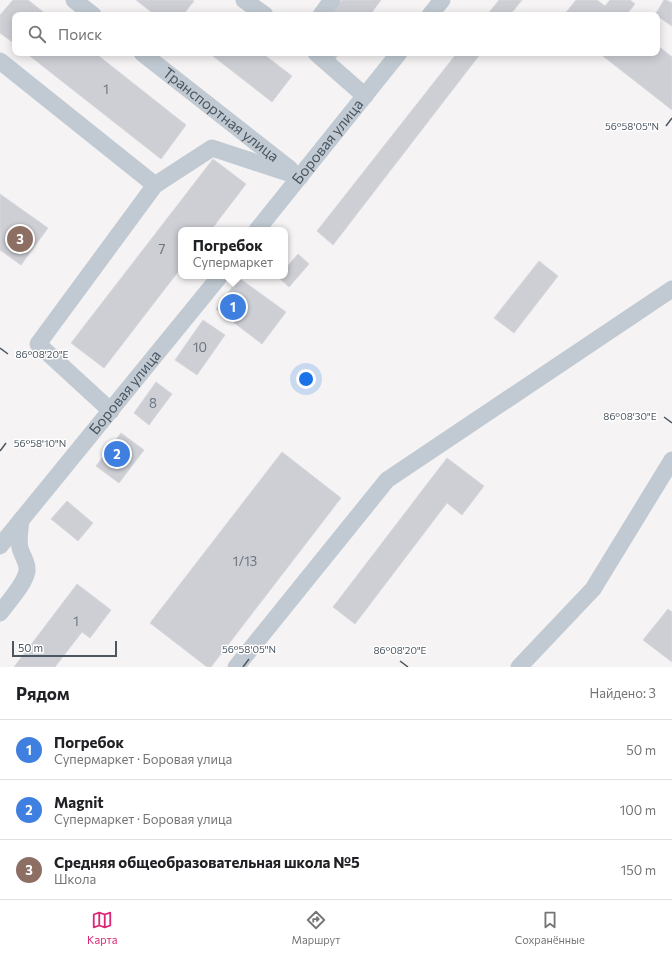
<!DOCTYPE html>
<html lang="ru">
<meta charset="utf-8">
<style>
:root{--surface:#fff;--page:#f2f2f2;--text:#202124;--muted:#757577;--line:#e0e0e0;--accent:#db2777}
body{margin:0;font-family:Commissioner,sans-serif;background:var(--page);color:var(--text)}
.scale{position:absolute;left:12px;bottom:10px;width:105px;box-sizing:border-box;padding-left:4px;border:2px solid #4a5661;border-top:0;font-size:11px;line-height:14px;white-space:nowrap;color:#4a5661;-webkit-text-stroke:3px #fff;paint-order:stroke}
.you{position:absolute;left:306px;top:379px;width:14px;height:14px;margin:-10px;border:3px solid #fff;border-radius:50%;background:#1a73e8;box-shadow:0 0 0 6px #1a73e833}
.badge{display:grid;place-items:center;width:26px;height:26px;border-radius:50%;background:var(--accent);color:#fff;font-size:13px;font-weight:700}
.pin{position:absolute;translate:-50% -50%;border:2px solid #fff;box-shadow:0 1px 4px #0006}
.popup{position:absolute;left:178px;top:227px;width:110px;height:52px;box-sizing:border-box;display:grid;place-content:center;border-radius:8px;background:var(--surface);filter:drop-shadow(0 1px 3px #0005);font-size:13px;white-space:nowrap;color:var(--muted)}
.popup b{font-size:15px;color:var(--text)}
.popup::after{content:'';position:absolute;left:50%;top:100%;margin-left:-8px;border:8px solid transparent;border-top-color:var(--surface)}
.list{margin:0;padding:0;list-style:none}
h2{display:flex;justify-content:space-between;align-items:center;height:52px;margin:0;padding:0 16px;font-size:17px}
h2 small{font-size:13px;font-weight:400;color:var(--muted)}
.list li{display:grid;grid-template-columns:26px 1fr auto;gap:12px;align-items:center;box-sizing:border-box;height:60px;padding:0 16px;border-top:1px solid var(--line)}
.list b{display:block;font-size:15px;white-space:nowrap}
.list p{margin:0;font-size:13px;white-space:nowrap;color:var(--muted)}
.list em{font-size:13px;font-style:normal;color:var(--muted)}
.icon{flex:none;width:22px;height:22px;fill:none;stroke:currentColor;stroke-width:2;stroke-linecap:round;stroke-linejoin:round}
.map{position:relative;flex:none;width:672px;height:667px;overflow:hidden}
.search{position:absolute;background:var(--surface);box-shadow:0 2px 10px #0003;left:12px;right:12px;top:12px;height:44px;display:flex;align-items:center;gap:10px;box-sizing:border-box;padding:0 14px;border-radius:8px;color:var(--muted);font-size:15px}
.sheet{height:232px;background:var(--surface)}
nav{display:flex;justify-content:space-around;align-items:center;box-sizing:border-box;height:56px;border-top:1px solid var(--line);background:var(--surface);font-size:11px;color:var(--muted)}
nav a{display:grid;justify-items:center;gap:2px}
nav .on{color:var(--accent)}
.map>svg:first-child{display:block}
.building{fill:#cdcfd5;stroke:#d7d9de}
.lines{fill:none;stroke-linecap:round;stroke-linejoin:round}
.minor{stroke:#c1cad2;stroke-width:17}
.ticks{fill:none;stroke:#4a5661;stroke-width:1.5}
.labels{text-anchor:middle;stroke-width:3;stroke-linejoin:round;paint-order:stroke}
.number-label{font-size:13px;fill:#6b747e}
.street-label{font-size:15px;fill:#4a5661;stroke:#fff}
.ticks-label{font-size:10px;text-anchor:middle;fill:#4a5661;stroke:#fff;stroke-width:3;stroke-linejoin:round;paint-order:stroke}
</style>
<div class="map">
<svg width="672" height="667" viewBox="0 0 672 667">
<rect width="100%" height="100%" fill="#f5f3f3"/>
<!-- building -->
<g class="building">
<path d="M 13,0 L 28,0 L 47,15 L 15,15 L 15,44 L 0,33 L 0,15 Z"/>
<path d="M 136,0 L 192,0 L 194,1 L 183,15 L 155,15 Z"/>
<path d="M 342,0 L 381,0 L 370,15 L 331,15 Z"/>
<path d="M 499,0 L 522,0 L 510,15 L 487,15 Z"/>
<path d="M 576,0 L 597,0 L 605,6 L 610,0 L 630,0 L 635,4 L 626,15 L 564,15 Z"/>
<path d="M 664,0 L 666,0 L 672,3 L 672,26 L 657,16 L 657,15 L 655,15 Z"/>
<path d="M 657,45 L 672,57 L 672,110 L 599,53 L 657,53 Z"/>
<path d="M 26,53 L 95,53 L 186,125 L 161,159 Z"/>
<path d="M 209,53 L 262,53 L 292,76 L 272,102 Z"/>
<path d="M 323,53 L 340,53 L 333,61 Z"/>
<path d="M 457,53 L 481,53 L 333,245 L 317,231 Z"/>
<path d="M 213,159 L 246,184 L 211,230 L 181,230 L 181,268 L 104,368 L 71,343 Z"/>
<path d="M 0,194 L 48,228 L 21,265 L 0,250 Z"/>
<path d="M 298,254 L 309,264 L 289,287 L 278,277 L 279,276 L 285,276 L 285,269 Z"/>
<path d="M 539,261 L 558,276 L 514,333 L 494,318 Z"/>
<path d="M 239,278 L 286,312 L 262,344 L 216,309 Z"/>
<path d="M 203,320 L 225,335 L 197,375 L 175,360 Z"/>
<path d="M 156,382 L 172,394 L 149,425 L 134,413 Z"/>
<path d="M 121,433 L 144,450 L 119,483 L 96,466 Z"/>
<path d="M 282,452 L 341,498 L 211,667 L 207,667 L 150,623 Z"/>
<path d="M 447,458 L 484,486 L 462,515 L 447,503 L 355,624 L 333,607 Z"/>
<path d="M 67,501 L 93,523 L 78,541 L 51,519 Z"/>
<path d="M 77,584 L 111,610 L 90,638 L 82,632 L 55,667 L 14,667 Z"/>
<path d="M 668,609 L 672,612 L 672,662 L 643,640 Z"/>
</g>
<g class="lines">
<!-- minor -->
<g class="minor">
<path d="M 74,0 L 93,15"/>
<path d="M 244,0 L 265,15"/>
<path d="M 321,15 L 332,0"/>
<path d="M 430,15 L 442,0"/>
<path id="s1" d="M 142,53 L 290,169"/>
<path d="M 316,53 L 365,96"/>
<path d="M 0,61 L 155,185"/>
<path id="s2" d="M 257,230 L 399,53"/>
<path d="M 111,411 L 38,344 L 155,185 L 212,148 L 300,177"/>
<path id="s3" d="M 0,546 L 220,276"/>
<path d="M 0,613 C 8,602 25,584 27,571 C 28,562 22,556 20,548 C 18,539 20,529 21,520"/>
<path d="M 236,667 L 387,480 L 672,289"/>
<path d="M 519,667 L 593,589 L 672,460"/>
</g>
</g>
<!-- ticks -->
<path class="ticks" d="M 666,126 L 672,118M 0,348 L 8,354M 664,417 L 672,423M 0,451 L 6,443M 400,661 L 408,667M 243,667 L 249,659"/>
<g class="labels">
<!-- number labels -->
<g class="number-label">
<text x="106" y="94">1</text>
<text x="162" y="254">7</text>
<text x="200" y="352">10</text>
<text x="153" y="408">8</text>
<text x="245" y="566">1/13</text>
<text x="76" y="626">1</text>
</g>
<!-- street labels -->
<g class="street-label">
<text dy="5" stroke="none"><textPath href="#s1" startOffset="100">Транспортная улица</textPath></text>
<text dy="5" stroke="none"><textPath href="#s2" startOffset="113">Боровая улица</textPath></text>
<text dy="5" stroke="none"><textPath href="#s3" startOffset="198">Боровая улица</textPath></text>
</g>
</g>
<g class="ticks-label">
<text x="632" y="130">56°58'05"N</text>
<text x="42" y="358">86°08'20"E</text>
<text x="630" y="420">86°08'30"E</text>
<text x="40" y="447">56°58'10"N</text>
<text x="249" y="653">56°58'05"N</text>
<text x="400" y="654">86°08'20"E</text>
</g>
</svg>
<div class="scale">50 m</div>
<div class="you"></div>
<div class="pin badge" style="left:233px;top:307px;background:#3f7fe0">1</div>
<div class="popup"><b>Погребок</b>Супермаркет</div>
<div class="pin badge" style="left:117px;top:454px;background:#3f7fe0">2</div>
<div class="pin badge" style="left:20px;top:239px;background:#8d6e63">3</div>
<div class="search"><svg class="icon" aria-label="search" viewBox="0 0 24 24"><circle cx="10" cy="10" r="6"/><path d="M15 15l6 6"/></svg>Поиск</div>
</div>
<section class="sheet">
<h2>Рядом<small>Найдено: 3</small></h2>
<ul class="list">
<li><span class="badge" style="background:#3f7fe0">1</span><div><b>Погребок</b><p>Супермаркет · Боровая улица</p></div><em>50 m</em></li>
<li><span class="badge" style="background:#3f7fe0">2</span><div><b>Magnit</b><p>Супермаркет · Боровая улица</p></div><em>100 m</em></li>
<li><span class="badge" style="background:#8d6e63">3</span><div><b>Средняя общеобразовательная школа №5</b><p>Школа</p></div><em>150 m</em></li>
</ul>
</section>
<nav>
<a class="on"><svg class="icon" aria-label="map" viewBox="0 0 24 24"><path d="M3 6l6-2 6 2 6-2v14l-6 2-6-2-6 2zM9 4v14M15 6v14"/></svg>Карта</a>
<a><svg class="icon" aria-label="directions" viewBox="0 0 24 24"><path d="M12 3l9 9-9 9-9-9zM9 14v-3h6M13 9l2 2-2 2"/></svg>Маршрут</a>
<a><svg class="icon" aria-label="saved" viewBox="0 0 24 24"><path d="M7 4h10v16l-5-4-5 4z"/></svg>Сохранённые</a>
</nav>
